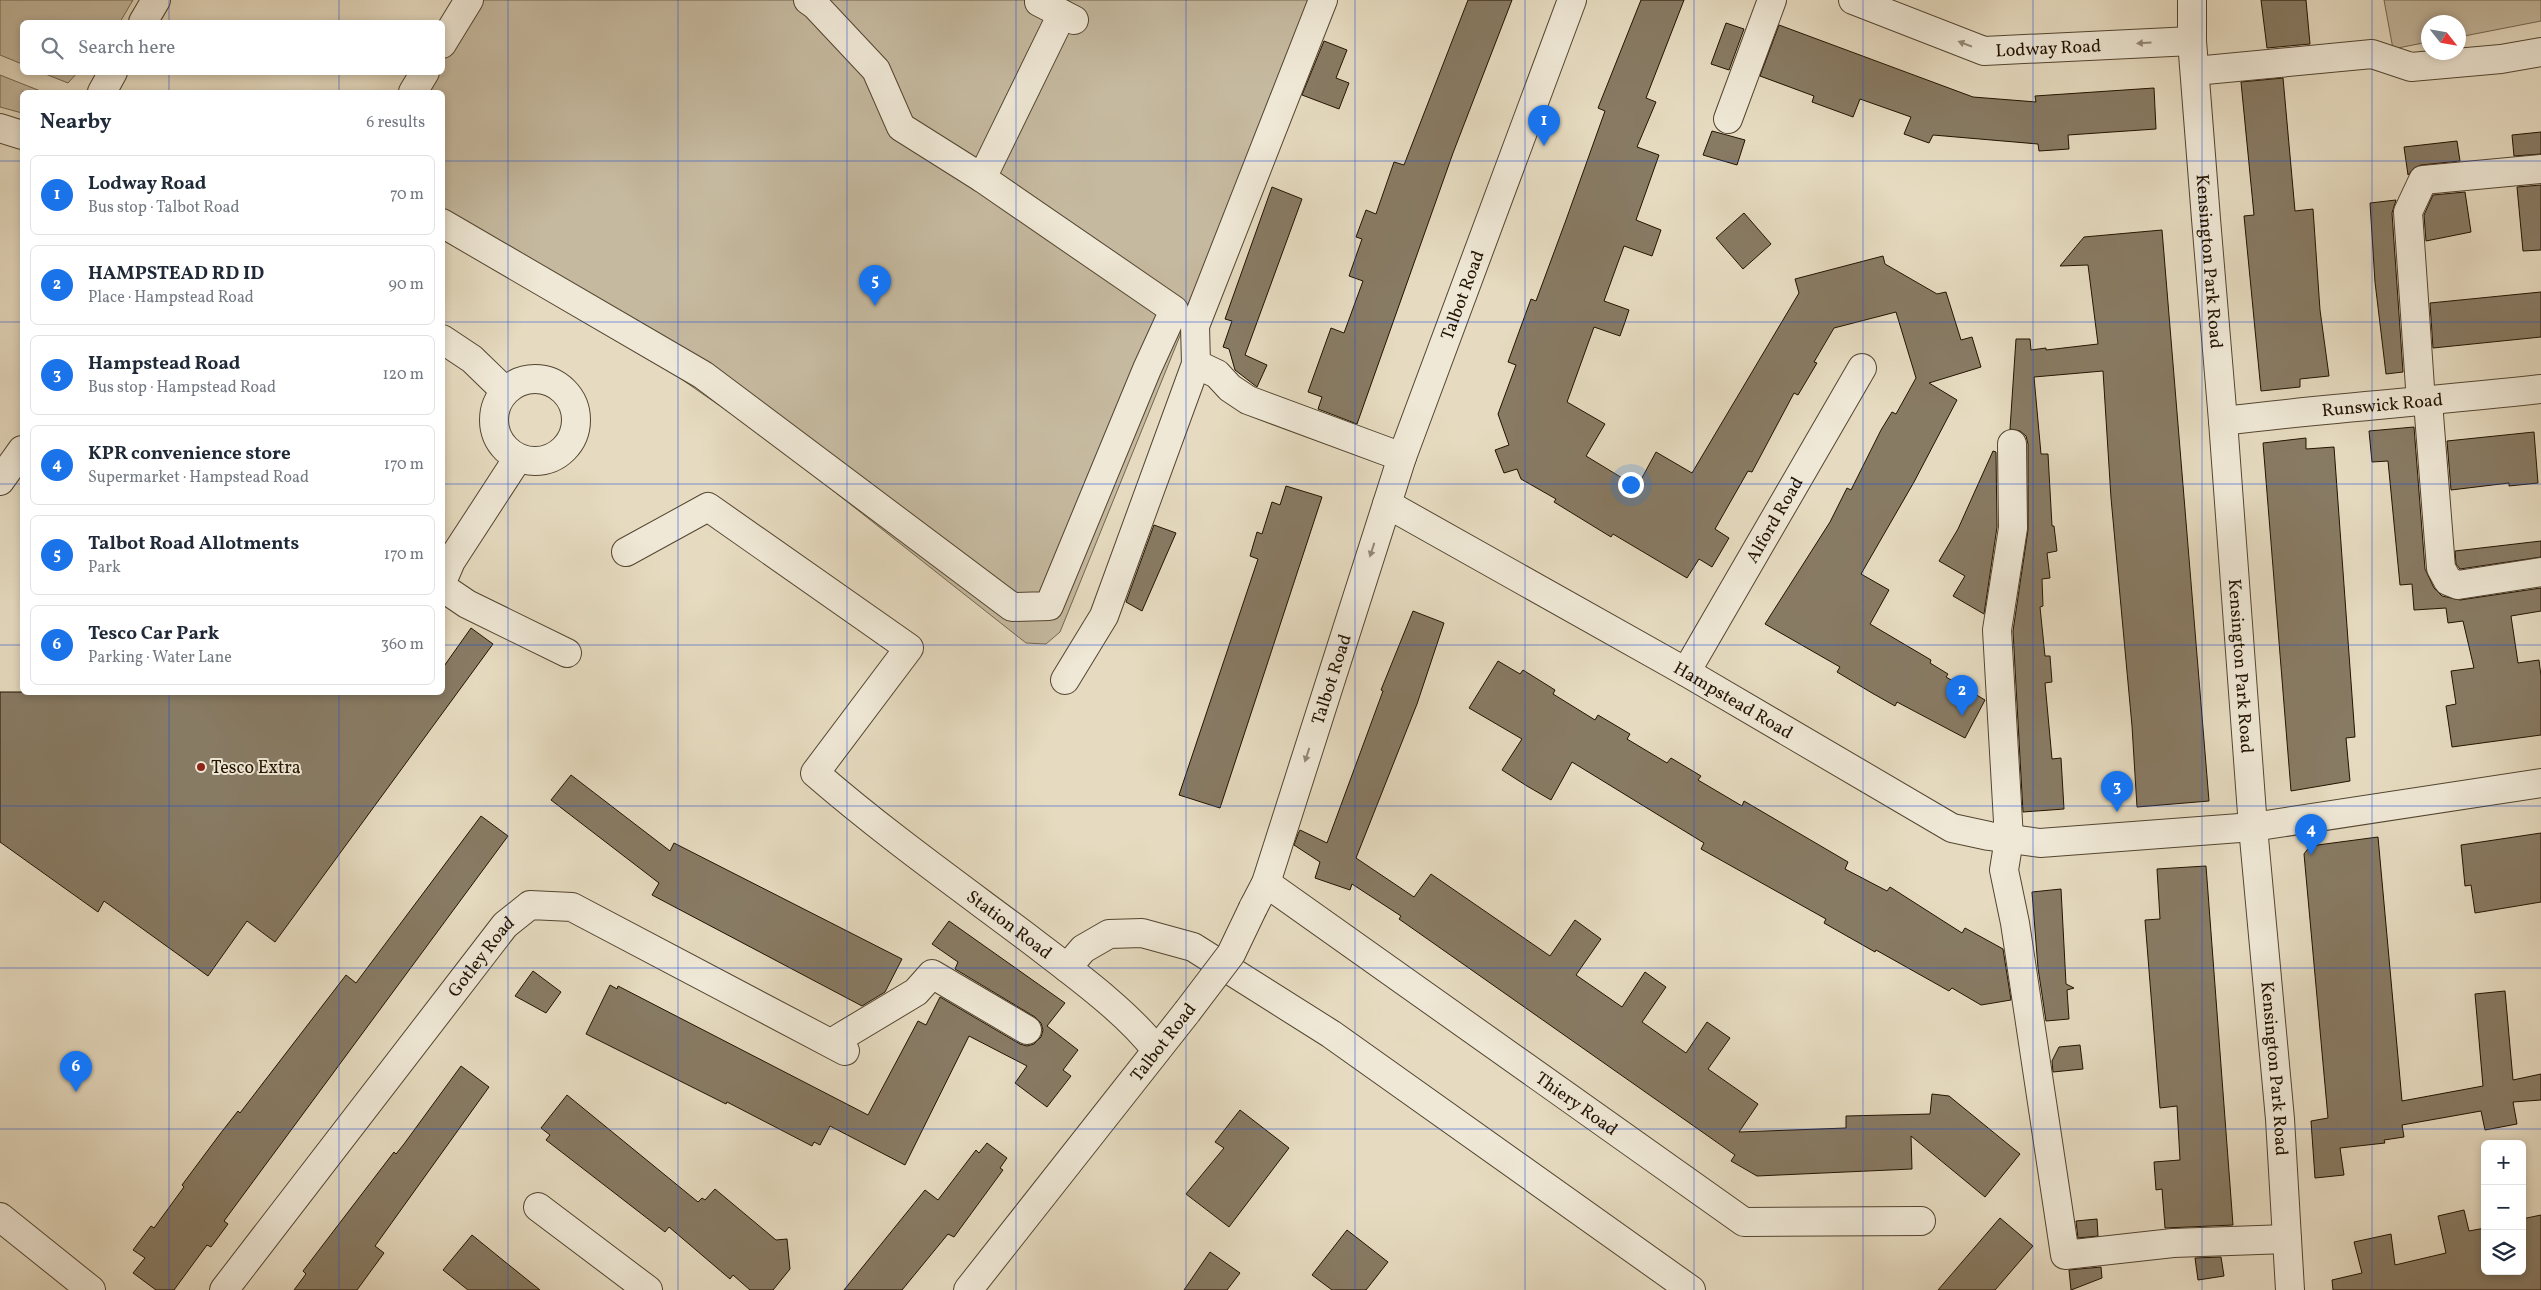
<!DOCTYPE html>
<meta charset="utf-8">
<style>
:root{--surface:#fff;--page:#f2f2f3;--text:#1f2937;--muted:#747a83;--line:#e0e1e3;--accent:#1a73e8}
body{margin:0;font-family:Vollkorn,serif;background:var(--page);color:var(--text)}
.controls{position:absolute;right:15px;bottom:15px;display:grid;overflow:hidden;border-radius:8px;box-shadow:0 2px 8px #0003}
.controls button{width:45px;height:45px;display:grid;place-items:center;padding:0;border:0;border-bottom:1px solid var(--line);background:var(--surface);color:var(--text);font:25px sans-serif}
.compass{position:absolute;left:2421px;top:15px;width:45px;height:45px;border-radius:50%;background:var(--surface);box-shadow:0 2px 8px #0003;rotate:121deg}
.you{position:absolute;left:1630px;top:484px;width:18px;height:18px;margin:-12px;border:4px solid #fff;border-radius:50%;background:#1a73e8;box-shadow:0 0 0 8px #1a73e833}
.badge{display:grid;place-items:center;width:32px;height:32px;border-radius:50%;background:var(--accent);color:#fff;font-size:16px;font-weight:700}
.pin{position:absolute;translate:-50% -41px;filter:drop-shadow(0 1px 2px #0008)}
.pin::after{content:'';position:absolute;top:26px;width:18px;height:15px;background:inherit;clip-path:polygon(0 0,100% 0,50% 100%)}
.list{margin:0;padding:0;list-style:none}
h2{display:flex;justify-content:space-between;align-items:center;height:65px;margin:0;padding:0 20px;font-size:21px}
h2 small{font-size:16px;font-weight:400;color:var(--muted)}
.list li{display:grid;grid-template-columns:32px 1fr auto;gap:15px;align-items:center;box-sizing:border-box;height:80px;margin:0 10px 10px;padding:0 10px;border:1px solid var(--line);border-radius:8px}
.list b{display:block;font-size:19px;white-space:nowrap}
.list p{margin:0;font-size:16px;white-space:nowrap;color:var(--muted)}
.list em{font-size:16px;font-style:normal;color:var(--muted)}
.icon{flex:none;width:28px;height:28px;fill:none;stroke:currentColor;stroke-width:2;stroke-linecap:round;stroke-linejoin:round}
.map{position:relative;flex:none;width:2541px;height:1290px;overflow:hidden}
.search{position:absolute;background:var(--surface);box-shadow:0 2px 8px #0003;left:20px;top:20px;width:425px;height:55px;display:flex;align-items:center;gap:12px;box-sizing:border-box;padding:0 18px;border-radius:8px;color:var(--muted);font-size:19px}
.panel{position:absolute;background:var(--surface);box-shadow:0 2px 8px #0003;left:20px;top:90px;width:425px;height:605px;border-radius:8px}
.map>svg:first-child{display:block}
.green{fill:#c5b99f;stroke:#746650}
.building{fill:#887b64;stroke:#221300}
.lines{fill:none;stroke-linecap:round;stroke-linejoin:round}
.minor-casing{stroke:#534530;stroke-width:30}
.minor{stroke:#efe8d6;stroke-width:28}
.minor-bridge-casing{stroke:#534530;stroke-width:30;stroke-linecap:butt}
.minor-bridge{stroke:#efe8d6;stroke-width:28}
.oneway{fill:#938876}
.grid{fill:none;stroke:#1d4ed8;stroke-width:1;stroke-opacity:0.55}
.poi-dot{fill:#8f2418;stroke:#efe8d6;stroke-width:2}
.labels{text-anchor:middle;stroke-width:4;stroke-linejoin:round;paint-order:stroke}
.street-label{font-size:18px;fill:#221300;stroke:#efe8d6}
.poi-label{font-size:18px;fill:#221300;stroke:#efe8d6;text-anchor:start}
</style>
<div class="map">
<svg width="2541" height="1290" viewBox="0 0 2541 1290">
<rect width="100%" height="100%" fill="#e6dbc0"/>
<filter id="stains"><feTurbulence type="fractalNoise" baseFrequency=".004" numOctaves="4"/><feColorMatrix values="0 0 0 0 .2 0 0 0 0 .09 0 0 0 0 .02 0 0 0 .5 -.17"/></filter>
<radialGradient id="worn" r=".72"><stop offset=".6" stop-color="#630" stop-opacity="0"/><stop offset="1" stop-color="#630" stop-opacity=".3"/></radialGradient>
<!-- green -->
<g class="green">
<path d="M 0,0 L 133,0 L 120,22 L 22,22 L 22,64 L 0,55 Z"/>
<path d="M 460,0 L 1316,0 L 1060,632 L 1046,644 L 1026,643 L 769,440 L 674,374 L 443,238 L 442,92 L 405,92 L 417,73 L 442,72 L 443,30 Z"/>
<path d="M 2384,0 L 2541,0 L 2541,21 L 2459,37 L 2458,22 L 2428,22 L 2428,42 L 2393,49 Z"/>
<path d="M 43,73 L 77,73 L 68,83 Z"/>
<path d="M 0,75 L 43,92 L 22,92 L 22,113 L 0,107 Z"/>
</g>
<!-- building -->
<g class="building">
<path d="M 1468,0 L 1512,0 L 1453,153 L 1357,424 L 1318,409 L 1322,397 L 1308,392 L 1331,328 L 1344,333 L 1363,281 L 1349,276 L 1362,239 L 1356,237 L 1366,210 L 1376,214 L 1394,162 L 1404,165 Z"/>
<path d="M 1641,0 L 1684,0 L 1646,98 L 1656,102 L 1637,147 L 1659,155 L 1636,220 L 1661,230 L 1652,256 L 1624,246 L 1604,301 L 1629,310 L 1625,322 L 1620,336 L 1594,327 L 1567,402 L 1605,424 L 1586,456 L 1637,487 L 1656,452 L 1692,473 L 1799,293 L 1795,279 L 1883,256 L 1885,264 L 1937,294 L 1946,292 L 1961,340 L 1972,337 L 1981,367 L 1929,383 L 1957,400 L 1914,482 L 1861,574 L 1889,590 L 1870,624 L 1931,660 L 1930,663 L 1948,674 L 1946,677 L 1985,700 L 1965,738 L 1897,702 L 1895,706 L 1872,693 L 1837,672 L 1840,667 L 1765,624 L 1830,522 L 1847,488 L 1851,490 L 1881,430 L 1892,412 L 1896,414 L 1916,378 L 1896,312 L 1834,328 L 1814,362 L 1817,363 L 1798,395 L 1794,393 L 1752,472 L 1748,471 L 1715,529 L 1729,538 L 1712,567 L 1699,559 L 1687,578 L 1613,534 L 1611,537 L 1554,502 L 1556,499 L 1521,479 L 1517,469 L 1504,473 L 1495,450 L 1509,445 L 1498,414 L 1516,365 L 1508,362 L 1531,299 L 1536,301 L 1566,220 L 1605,111 L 1598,108 Z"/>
<path d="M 2261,0 L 2306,0 L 2310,44 L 2267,48 Z"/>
<path d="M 1726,23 L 1744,29 L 1729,70 L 1711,64 Z"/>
<path d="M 1779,25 L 1973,97 L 2036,102 L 2035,96 L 2154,88 L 2156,129 L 2068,135 L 2069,149 L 2039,151 L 2038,144 L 1933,135 L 1929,143 L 1904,134 L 1911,117 L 1860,99 L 1853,117 L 1812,102 L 1814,96 L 1760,76 Z"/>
<path d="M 1324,41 L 1347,50 L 1336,78 L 1349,83 L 1339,109 L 1302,95 Z"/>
<path d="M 2283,78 L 2295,211 L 2313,209 L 2320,310 L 2329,376 L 2300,379 L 2300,387 L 2261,391 L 2244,216 L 2254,215 L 2241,82 Z"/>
<path d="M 1712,131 L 1745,140 L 1737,165 L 1703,155 Z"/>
<path d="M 2541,132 L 2541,154 L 2514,156 L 2512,135 Z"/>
<path d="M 2457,141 L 2460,161 L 2421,165 L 2414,168 L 2408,175 L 2404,147 Z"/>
<path d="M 2541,185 L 2541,250 L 2523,251 L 2517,187 Z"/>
<path d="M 1272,187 L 1302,199 L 1245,355 L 1267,365 L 1257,387 L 1235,370 L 1229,349 L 1223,347 L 1232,321 L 1225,319 Z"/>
<path d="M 2465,192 L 2471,232 L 2426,241 L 2424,215 L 2433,195 Z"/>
<path d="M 2396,200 L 2392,213 L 2403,372 L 2386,374 L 2375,282 L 2370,203 Z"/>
<path d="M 1744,213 L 1771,244 L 1743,269 L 1716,238 Z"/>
<path d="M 2162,230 L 2209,801 L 2137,807 L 2132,726 L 2111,498 L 2103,371 L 2034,377 L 2041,454 L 2048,454 L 2052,526 L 2054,526 L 2057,551 L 2047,553 L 2050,578 L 2042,579 L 2043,606 L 2040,607 L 2045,656 L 2050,656 L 2052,682 L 2045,683 L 2052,759 L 2061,758 L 2064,809 L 2023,812 L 2013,631 L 2028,530 L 2028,444 L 2026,436 L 2020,431 L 2010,429 L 2016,339 L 2030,339 L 2031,350 L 2046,348 L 2046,350 L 2098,344 L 2088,265 L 2060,266 L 2084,237 Z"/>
<path d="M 2541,292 L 2541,337 L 2433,348 L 2430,303 Z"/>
<path d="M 2414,427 L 2425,569 L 2434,588 L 2442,596 L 2460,600 L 2541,588 L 2541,611 L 2511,616 L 2518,663 L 2539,660 L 2541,676 L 2541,735 L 2452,747 L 2446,706 L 2456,704 L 2451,671 L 2474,668 L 2463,621 L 2448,623 L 2446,608 L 2414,610 L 2412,584 L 2400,585 L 2388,461 L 2372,462 L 2369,431 Z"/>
<path d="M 2534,432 L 2538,483 L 2509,486 L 2509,483 L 2451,490 L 2447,441 Z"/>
<path d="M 2306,438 L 2306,449 L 2334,447 L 2355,737 L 2346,738 L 2350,781 L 2291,791 L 2263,443 Z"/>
<path d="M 1993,451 L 1996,452 L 1997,527 L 1984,614 L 1953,596 L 1965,576 L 1939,561 L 1958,529 Z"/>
<path d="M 1286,486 L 1322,497 L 1220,808 L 1179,795 L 1258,559 L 1250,556 L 1257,532 L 1262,534 L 1272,502 L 1280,505 Z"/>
<path d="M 1154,525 L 1176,533 L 1142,611 L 1126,602 Z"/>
<path d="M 2541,541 L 2541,557 L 2460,569 L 2456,564 L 2455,551 Z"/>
<path d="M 1413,611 L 1444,623 L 1417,704 L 1356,858 L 1414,897 L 1431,874 L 1550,956 L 1575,920 L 1601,939 L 1576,975 L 1622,1007 L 1645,972 L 1656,980 L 1666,987 L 1642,1022 L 1686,1053 L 1707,1022 L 1730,1038 L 1708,1069 L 1758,1104 L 1739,1132 L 1846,1128 L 1846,1116 L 1930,1114 L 1932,1094 L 1949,1096 L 2020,1154 L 1985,1197 L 1911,1136 L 1912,1169 L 1757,1176 L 1731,1161 L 1735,1155 L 1399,919 L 1401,916 L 1352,884 L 1350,890 L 1315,878 L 1320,862 L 1294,845 L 1298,834 L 1300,830 L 1327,843 L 1383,691 L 1381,690 Z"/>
<path d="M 471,628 L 493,644 L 275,942 L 247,921 L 208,976 L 104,901 L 98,912 L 0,842 L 0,692 L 442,692 L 442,669 Z"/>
<path d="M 1498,661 L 1520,674 L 1523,670 L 1555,690 L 1553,694 L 1595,720 L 1598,715 L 1630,734 L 1627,739 L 1667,763 L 1671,758 L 1701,776 L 1698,780 L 1742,806 L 1744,801 L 1848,862 L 1845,869 L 1887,891 L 1890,887 L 1962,933 L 1965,928 L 2003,949 L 2011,1000 L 1981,1005 L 1952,988 L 1949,991 L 1876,950 L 1875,952 L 1824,923 L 1826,919 L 1701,849 L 1704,843 L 1572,762 L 1551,800 L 1527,786 L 1502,770 L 1522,739 L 1469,708 Z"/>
<path d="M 571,775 L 670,851 L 674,843 L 902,959 L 885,992 L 862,1006 L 652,895 L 659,883 L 551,800 Z"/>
<path d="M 481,816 L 508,836 L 224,1221 L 228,1224 L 211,1247 L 207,1245 L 174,1290 L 156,1290 L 133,1273 L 145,1258 L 133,1250 L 151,1226 L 154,1228 L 184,1187 L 182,1185 L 220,1134 L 238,1111 L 240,1113 L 346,975 L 356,983 Z"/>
<path d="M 2541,833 L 2541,902 L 2475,913 L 2471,885 L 2465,886 L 2461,845 Z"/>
<path d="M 2378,837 L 2402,1101 L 2483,1086 L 2475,994 L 2505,991 L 2513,1080 L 2541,1074 L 2541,1100 L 2513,1102 L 2517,1124 L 2485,1130 L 2481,1111 L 2402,1125 L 2404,1137 L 2384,1140 L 2385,1143 L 2340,1148 L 2344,1175 L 2315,1178 L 2311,1121 L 2328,1118 L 2304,854 L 2310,846 Z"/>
<path d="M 2206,866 L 2233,1225 L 2165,1228 L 2162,1189 L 2156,1190 L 2154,1162 L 2180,1160 L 2177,1106 L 2160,1108 L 2145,920 L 2160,919 L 2157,869 Z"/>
<path d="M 2061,889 L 2066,984 L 2074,988 L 2067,990 L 2069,1019 L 2046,1021 L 2038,968 L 2032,892 Z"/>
<path d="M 949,921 L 1065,1003 L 1047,1026 L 1078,1050 L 1063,1070 L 1071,1076 L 1047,1107 L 1015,1083 L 1027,1066 L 969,1036 L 905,1165 L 830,1126 L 820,1145 L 814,1142 L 812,1146 L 727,1102 L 726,1104 L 586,1034 L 610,985 L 617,989 L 618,986 L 868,1115 L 918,1021 L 926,1025 L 940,997 L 1020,1044 L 1027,1046 L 1034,1044 L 1041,1037 L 1043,1030 L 1041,1023 L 1035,1017 L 955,969 L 958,962 L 932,944 Z"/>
<path d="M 533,971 L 561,992 L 546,1013 L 515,996 Z"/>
<path d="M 2080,1045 L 2083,1069 L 2053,1072 L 2052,1061 L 2059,1047 Z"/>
<path d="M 461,1066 L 489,1087 L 375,1246 L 384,1253 L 357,1290 L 294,1290 L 306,1274 L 303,1271 L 394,1152 L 396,1154 L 404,1144 Z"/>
<path d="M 567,1095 L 698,1202 L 702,1198 L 705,1200 L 715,1189 L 776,1240 L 787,1239 L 790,1269 L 773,1290 L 750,1290 L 733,1275 L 730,1279 L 669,1227 L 665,1232 L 546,1140 L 550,1135 L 541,1128 Z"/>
<path d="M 1240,1110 L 1289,1148 L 1229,1227 L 1186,1194 L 1224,1148 L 1215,1142 Z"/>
<path d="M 987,1143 L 1007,1158 L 1000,1168 L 1003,1170 L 954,1237 L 948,1234 L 902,1290 L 844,1290 L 925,1190 L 938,1200 L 976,1150 L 979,1153 Z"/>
<path d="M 2464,1210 L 2469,1231 L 2485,1228 L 2485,1271 L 2522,1271 L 2522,1219 L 2541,1215 L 2541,1290 L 2333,1290 L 2332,1280 L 2362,1273 L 2354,1242 L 2391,1234 L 2395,1265 L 2446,1253 L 2438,1216 Z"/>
<path d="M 2000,1218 L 2033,1246 L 1995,1290 L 1938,1290 Z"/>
<path d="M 2097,1219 L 2098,1236 L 2078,1238 L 2076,1221 Z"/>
<path d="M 1347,1230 L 1388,1262 L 1366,1290 L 1332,1290 L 1312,1275 Z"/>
<path d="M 472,1235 L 504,1261 L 540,1290 L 468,1290 L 443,1270 Z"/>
<path d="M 1210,1252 L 1240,1273 L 1227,1290 L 1184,1290 Z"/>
<path d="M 2221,1257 L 2224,1276 L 2198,1280 L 2195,1258 Z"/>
<path d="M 2101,1267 L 2102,1278 L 2071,1290 L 2069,1270 Z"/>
</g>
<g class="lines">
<!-- minor casing -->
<g class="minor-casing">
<g id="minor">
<path id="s1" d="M 1853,0 L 1984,51 L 2192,41"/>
<path id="s2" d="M 2192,0 L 2192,41 L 2206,219 L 2223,421 L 2253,827 L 2280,1119 L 2290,1290"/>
<path d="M 1039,2 L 1074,20"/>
<path d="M 143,22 L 156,0"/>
<path d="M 442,44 L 469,0"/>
<path d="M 2195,71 L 2372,54 L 2411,67 L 2501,59 L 2541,52"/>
<path d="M 102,92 L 113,72"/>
<path d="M 413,92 L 425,72"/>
<path d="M 1728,119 L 1772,0"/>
<path d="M 0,128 L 22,135"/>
<path d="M 982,178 L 1062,14"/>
<path d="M 442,223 L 703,375 L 1012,607 L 1049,606 L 1147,369 L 1174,310 L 982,178 L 901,127 L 876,70 L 815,5 L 808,0"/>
<path d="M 442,339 L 472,359 L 505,391"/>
<path d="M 1196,364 L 1217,374 L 1230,388 L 1248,400 L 1402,457"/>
<circle cx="535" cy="420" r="41"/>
<path d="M 2421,402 L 2408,212 L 2423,180 L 2541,169"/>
<path d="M 2428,402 L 2441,568 L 2448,581 L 2458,585 L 2541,572"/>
<path id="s3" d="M 2223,421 C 2329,408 2435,401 2541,389"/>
<path d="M 2012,444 L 2013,528 L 1997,630 L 2009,839 L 2004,870 L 2015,923 L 2065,1255 L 2173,1243 L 2287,1239"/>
<path d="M 0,481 L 22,450"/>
<path id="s4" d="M 1387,504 L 1686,672 L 1952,828 L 1989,836 L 2040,843 L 2253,827 L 2541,783"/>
<path id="s5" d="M 626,552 L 708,507 L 909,648 L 815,773 C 883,832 956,884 1028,938 C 1068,969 1126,1010 1156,1050"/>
<path d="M 442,582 L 451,561 L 518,458"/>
<path d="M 442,587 L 467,604 L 567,653"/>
<path id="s6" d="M 1686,672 L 1862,368"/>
<path d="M 1065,680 L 1104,616 L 1196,364 L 1195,326 L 1323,0"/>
<path id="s7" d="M 1266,883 L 1744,1222 L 1921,1221"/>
<path id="s8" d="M 1253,908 L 1266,883 L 1402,457 L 1572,0"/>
<path d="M 1067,968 L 1083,949 L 1109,934 L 1142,933 L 1193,947 L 1331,1034 L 1691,1290"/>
<path d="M 831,1043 L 916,992 L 932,974 L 1027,1030"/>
<path d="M 538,1207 L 648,1290"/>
<path d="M 0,1217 L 91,1290"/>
<path id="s9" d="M 224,1290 L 505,925 L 530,905 L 572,907 L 845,1051"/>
<path d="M 968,1290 L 1187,1012"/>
</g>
</g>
<!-- minor -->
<use href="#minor" class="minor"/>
<!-- minor-bridge casing -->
<g class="minor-bridge-casing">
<path id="minor-bridge" d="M 1187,1012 L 1231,954 L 1253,908"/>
</g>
<!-- minor-bridge -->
<use href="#minor-bridge" class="minor-bridge"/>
</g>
<!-- one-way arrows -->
<defs><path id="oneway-solid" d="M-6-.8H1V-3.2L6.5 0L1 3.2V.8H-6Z" transform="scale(1.25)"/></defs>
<g class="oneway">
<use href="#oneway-solid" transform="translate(2144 43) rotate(177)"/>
<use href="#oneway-solid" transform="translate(1965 44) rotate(-159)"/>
<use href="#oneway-solid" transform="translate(1372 550) rotate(108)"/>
<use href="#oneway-solid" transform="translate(1307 755) rotate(108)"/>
</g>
<!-- grid -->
<path class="grid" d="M 169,0 L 169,22M 339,0 L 339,22M 508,0 L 508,1290M 678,0 L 678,1290M 847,0 L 847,1290M 1016,0 L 1016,1290M 1186,0 L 1186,1290M 1355,0 L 1355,1290M 1525,0 L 1525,1290M 1694,0 L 1694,1290M 1863,0 L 1863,1290M 2033,0 L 2033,1290M 2202,0 L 2202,1290M 2372,0 L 2372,1290M 169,72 L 169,92M 339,72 L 339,92M 0,161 L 22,161M 442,161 L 2541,161M 0,322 L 22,322M 442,322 L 2541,322M 0,484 L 22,484M 442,484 L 2541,484M 0,645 L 22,645M 442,645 L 2541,645M 169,692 L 169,1290M 339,692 L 339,1290M 0,806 L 2541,806M 0,968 L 2541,968M 0,1129 L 2541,1129"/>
<!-- markers -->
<circle class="poi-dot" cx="201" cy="767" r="5"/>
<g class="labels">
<!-- street labels -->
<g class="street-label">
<text dy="6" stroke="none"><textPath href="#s1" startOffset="205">Lodway Road</textPath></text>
<text dy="6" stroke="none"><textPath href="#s2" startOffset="262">Kensington Park Road</textPath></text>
<text dy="6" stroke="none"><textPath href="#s8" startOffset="648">Talbot Road</textPath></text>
<text dy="6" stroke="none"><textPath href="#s3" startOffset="160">Runswick Road</textPath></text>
<text dy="6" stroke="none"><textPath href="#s6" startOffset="176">Alford Road</textPath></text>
<text dy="6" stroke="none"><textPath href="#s2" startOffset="668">Kensington Park Road</textPath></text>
<text dy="6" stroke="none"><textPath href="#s8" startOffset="242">Talbot Road</textPath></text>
<text dy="6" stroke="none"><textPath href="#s4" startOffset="398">Hampstead Road</textPath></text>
<text dy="6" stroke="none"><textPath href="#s5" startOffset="742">Station Road</textPath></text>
<text dy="6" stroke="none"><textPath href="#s9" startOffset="421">Gotley Road</textPath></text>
<text transform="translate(1163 1042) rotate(-52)" y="6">Talbot Road</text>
<text dy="6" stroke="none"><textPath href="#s2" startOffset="1072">Kensington Park Road</textPath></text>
<text dy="6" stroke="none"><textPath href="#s7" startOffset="381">Thiery Road</textPath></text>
</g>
<!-- poi labels -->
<g class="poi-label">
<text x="211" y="773">Tesco Extra</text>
</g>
</g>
<rect width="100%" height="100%" filter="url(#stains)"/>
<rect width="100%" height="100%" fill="url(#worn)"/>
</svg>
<div class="controls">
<button>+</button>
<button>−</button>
<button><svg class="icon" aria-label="layers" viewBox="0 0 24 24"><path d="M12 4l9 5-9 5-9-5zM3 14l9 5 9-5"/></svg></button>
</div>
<svg class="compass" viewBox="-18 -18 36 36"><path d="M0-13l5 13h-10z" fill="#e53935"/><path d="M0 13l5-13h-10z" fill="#747a83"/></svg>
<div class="you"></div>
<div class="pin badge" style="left:1544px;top:146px">1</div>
<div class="pin badge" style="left:1962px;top:716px">2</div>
<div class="pin badge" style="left:2117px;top:812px">3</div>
<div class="pin badge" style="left:2311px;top:855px">4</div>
<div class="pin badge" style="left:875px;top:306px">5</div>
<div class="pin badge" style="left:76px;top:1092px">6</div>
<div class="search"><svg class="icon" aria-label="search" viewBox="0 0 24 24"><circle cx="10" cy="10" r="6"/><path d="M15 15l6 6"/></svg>Search here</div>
<section class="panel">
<h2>Nearby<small>6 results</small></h2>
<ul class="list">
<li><span class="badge">1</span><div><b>Lodway Road</b><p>Bus stop · Talbot Road</p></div><em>70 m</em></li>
<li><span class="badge">2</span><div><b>HAMPSTEAD RD ID</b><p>Place · Hampstead Road</p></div><em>90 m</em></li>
<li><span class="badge">3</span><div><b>Hampstead Road</b><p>Bus stop · Hampstead Road</p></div><em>120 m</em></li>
<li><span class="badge">4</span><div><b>KPR convenience store</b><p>Supermarket · Hampstead Road</p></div><em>170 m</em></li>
<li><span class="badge">5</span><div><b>Talbot Road Allotments</b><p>Park</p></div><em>170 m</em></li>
<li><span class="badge">6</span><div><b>Tesco Car Park</b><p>Parking · Water Lane</p></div><em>360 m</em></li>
</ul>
</section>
</div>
